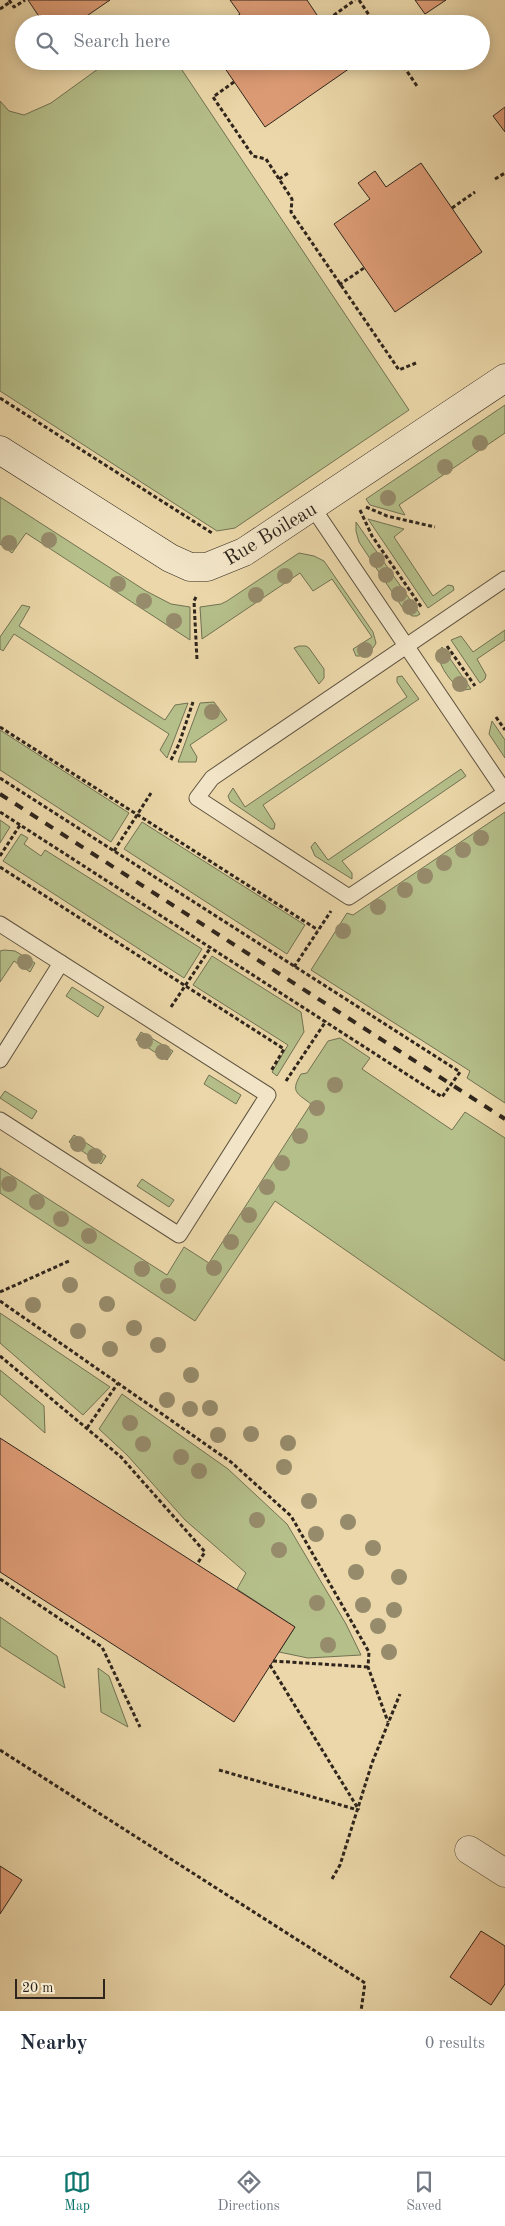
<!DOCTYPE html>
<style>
:root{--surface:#fff;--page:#f6f6f7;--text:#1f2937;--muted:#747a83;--line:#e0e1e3;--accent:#0f766e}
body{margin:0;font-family:"Old Standard TT",serif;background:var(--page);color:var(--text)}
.scale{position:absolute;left:15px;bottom:12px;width:90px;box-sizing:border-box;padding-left:5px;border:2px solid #2f251c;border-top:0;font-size:14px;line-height:18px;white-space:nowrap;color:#2f251c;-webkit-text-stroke:4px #f2e5c7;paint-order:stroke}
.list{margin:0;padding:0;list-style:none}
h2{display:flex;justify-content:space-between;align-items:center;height:65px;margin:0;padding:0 20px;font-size:21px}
h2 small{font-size:16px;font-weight:400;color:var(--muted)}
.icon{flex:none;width:28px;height:28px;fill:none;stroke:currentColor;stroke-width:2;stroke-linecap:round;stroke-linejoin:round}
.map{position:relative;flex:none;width:505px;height:2011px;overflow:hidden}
.search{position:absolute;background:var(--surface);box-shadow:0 2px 12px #0003;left:15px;right:15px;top:15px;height:55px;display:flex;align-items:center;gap:12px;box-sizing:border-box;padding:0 18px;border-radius:28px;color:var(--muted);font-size:19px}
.sheet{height:145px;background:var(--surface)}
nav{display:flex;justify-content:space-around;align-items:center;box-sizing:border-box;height:70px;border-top:1px solid var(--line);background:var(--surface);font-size:14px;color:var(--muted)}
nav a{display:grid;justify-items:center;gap:2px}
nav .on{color:var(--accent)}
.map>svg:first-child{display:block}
.green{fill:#b5bf8a;stroke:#727253}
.building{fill:#dd9c76;stroke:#2f251c}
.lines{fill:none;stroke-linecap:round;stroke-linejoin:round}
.lane-casing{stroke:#5e523f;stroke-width:17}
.street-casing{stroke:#5e523f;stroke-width:29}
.secondary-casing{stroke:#2f251c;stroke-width:29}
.path{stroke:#2f251c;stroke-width:3;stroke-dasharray:4 2.5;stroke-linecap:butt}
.lane{stroke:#f2e5c7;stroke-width:15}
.street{stroke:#f2e5c7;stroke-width:28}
.secondary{stroke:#f2e5c7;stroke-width:28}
.rail{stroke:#2f251c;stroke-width:4;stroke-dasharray:9 9;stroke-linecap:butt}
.tree{fill:#968b6b}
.labels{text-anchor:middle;stroke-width:4;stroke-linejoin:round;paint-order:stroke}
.street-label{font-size:20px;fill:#2f251c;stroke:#f2e5c7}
</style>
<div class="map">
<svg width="505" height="2011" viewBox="0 0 505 2011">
<rect width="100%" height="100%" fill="#ebd7a9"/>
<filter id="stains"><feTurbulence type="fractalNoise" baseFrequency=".004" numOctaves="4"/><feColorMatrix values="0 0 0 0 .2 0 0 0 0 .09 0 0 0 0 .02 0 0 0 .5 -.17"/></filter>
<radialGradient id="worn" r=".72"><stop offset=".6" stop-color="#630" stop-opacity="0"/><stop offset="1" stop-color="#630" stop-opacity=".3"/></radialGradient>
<!-- green -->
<g class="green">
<path d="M 109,61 L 176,61 L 409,410 L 235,528 L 217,531 L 0,391 L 0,101 L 9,111 L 24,115 L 51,103 Z"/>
<path d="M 505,405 L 505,433 L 399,505 L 405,515 L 370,505 L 366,499 Z"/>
<path d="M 0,497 L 146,591 L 171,604 L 190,607 L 190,640 L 26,533 L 12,553 L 0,544 Z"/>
<path d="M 368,519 L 404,529 L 394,537 L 433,596 L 448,585 L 453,586 L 454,590 L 428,608 Z"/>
<path d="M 356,522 L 420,614 L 417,616 L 412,616 L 404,610 L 359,542 L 356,531 Z"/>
<path d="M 299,553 L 314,556 L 324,561 L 373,632 L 376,643 C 373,650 364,657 356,656 L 353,649 L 372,637 L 332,579 L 313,591 L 300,573 L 202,639 L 200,607 L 221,604 L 227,601 Z"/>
<path d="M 22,605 L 30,607 L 19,626 L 165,720 L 175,705 L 188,703 L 167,758 L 160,750 L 169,734 L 14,634 L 3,651 L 0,649 L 0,637 Z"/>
<path d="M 505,630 L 505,640 L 477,659 L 486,675 L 485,679 L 480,683 L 451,640 L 461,636 L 473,652 Z"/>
<path d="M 299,646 L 306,646 L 309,648 L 324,669 L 324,678 L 319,684 L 294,648 Z"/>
<path d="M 442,647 L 471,689 L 463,690 C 452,685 439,666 438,654 Z"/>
<path d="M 402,676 L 419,699 L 263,805 L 275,824 L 274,829 L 271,829 L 230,801 L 228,796 L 233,788 L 245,807 L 407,697 L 397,682 L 397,677 Z"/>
<path d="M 214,702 L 227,720 L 190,745 L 197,757 L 196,762 L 178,762 L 200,703 Z"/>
<path d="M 492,721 L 505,740 L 505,758 L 489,734 Z"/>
<path d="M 0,730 L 129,813 L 111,842 L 0,770 Z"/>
<path d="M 461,769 L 466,776 L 342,861 L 352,873 L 352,879 L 315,856 L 311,847 L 315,842 L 328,860 Z"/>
<path d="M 505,812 L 505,1103 L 467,1078 L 470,1071 L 311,970 L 347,913 L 353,915 Z"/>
<path d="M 0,820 L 10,827 L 0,843 Z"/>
<path d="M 142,822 L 305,925 L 287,954 L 124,849 Z"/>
<path d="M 21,834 L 28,838 L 24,844 L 41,856 L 45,850 L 202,949 L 184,978 L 3,861 Z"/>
<path d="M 4,950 L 15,951 L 35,963 L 30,972 L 14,961 L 0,982 L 0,951 Z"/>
<path d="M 212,956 L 301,1012 L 304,1032 L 277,1076 L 272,1072 L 288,1045 L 193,985 Z"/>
<path d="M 72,987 L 104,1007 L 98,1017 L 66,996 Z"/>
<path d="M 141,1032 L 173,1051 L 167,1060 L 136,1040 Z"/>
<path d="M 340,1038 L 370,1058 L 362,1069 L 452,1130 L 465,1112 L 505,1138 L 505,1361 L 275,1201 L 195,1321 L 0,1193 L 0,1168 L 167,1275 L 184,1247 L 209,1263 L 311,1104 C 297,1093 290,1092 301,1074 L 307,1073 L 328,1041 Z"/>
<path d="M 209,1075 L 241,1095 L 236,1104 L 204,1084 Z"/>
<path d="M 5,1091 L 37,1111 L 32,1119 L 0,1098 Z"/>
<path d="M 74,1135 L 106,1156 L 101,1164 L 69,1142 Z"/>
<path d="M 142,1179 L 174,1200 L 169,1207 L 137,1186 Z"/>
<path d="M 0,1313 L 110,1387 L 83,1415 L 0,1343 Z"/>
<path d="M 0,1370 L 44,1406 L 45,1433 L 0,1394 Z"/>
<path d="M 122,1394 L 228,1469 L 287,1524 L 346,1624 L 361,1655 L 308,1658 L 279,1652 L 295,1627 L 237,1589 L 246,1573 L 185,1520 L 127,1455 L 99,1429 Z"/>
<path d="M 0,1617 L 57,1656 L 65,1688 L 0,1646 Z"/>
<path d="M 98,1668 L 109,1676 L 128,1727 L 101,1712 Z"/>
</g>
<!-- building -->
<g class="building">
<path d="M 28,0 L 110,0 L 75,24 L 44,24 Z"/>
<path d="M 230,0 L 307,0 L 323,24 L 226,24 L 240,14 Z"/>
<path d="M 415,0 L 446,0 L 425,14 Z"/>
<path d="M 220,61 L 349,61 L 353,66 L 265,127 Z"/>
<path d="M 505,107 L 505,132 L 493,116 Z"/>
<path d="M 421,163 L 482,252 L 395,312 L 334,224 L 370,199 L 358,183 L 375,171 L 386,187 Z"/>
<path d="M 0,1438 L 295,1627 L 234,1722 L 0,1572 Z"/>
<path d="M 0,1866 L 22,1880 L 0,1914 Z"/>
<path d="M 481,1931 L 505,1946 L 505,1984 L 491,2005 L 450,1977 Z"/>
</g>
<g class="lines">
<!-- lane casing -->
<g class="lane-casing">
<g id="lane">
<path d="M 313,508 L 505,792"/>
<path d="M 505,579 L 212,778 L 197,798 L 349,897 L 505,793"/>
<path d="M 0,924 L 268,1095 L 179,1235 L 0,1120"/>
<path d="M 0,1060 L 61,963"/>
</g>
</g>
<!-- street casing -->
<g class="street-casing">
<path id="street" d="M 469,1850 L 505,1873"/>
</g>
<!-- secondary casing -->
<g class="secondary-casing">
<path id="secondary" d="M 0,450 L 170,558 L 190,567 L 207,567 L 244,552 L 505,378"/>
</g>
<!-- path -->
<g class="path">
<path d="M 9,0 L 14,7 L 25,0"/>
<path d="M 359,0 L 375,24"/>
<path d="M 0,9 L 10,2"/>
<path d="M 323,23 L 355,0"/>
<path d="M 400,61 L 417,86"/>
<path d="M 234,82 L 213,97 L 253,156 L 266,159 L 292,199 L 291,212 L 399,370 L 416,363"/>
<path d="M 279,179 L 290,172"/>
<path d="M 495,179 L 505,173"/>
<path d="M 452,208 L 475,192"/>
<path d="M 339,285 L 364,268"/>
<path d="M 0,398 L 212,533"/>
<path d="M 366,507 L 387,516 L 435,527"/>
<path d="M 360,510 L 372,536 L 422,608"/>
<path d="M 196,597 L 194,601 L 197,660"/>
<path d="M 447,646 L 475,686"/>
<path d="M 496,717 L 505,730"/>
<path d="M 0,727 L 318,930"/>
<path d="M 171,760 L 179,744 L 193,702"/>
<path d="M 0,778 L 460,1072 L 442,1097 L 0,812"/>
<path d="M 114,851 L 151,793"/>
<path d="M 0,856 L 20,825"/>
<path d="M 0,867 L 284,1049 L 271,1071"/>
<path d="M 294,967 L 331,911"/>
<path d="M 171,1007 L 211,947"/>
<path d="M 286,1081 L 326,1021"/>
<path d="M 0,1292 L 69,1261"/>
<path d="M 0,1301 L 231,1462 L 291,1516 L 369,1652 L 368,1667 L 388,1722"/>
<path d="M 0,1356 L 121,1457 L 205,1552 L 197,1564"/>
<path d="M 87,1428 L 118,1383"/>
<path d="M 0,1579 L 102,1647 L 140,1727"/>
<path d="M 273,1661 L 368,1667"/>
<path d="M 270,1665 L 359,1810"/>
<path d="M 0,1750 L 365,1983 L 361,2011"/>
<path d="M 219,1770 L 358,1810"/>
<path d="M 332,1879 L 340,1865 L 372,1763 L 400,1694"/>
</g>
<!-- lane -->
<use href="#lane" class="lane"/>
<!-- street -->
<use href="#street" class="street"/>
<!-- secondary -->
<use href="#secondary" class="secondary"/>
<!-- rail -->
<path class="rail" d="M 0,794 L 505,1119"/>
</g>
<!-- trees -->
<g class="tree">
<circle cx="480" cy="443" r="8"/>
<circle cx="445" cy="467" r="8"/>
<circle cx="388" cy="498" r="8"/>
<circle cx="49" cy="540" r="8"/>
<circle cx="9" cy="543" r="8"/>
<circle cx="377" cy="560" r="8"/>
<circle cx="386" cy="575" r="8"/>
<circle cx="285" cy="576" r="8"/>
<circle cx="118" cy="584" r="8"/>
<circle cx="399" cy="594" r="8"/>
<circle cx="256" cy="595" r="8"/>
<circle cx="144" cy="601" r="8"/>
<circle cx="410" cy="607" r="8"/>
<circle cx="174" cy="621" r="8"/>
<circle cx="365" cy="650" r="8"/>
<circle cx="443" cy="656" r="8"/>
<circle cx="460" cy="684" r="8"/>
<circle cx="212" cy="712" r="8"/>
<circle cx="481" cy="838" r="8"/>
<circle cx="463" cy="850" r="8"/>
<circle cx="444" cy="863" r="8"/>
<circle cx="425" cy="876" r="8"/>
<circle cx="405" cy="890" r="8"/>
<circle cx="378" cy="907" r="8"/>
<circle cx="343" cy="931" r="8"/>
<circle cx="25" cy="962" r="8"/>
<circle cx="145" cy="1041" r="8"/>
<circle cx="163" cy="1052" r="8"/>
<circle cx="335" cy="1085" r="8"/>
<circle cx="317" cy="1108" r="8"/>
<circle cx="300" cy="1136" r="8"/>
<circle cx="78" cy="1144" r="8"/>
<circle cx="95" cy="1156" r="8"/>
<circle cx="282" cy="1163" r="8"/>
<circle cx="9" cy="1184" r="8"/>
<circle cx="267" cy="1187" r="8"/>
<circle cx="37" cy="1202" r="8"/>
<circle cx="249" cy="1215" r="8"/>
<circle cx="61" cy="1219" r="8"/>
<circle cx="89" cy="1236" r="8"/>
<circle cx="231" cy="1242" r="8"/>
<circle cx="214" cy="1268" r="8"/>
<circle cx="142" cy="1269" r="8"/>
<circle cx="70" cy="1285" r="8"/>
<circle cx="168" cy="1286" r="8"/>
<circle cx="107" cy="1304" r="8"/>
<circle cx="33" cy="1305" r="8"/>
<circle cx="134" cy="1328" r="8"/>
<circle cx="78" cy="1331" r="8"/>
<circle cx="158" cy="1345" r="8"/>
<circle cx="110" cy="1349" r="8"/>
<circle cx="191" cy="1375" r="8"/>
<circle cx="167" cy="1400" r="8"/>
<circle cx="210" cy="1408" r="8"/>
<circle cx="190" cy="1409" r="8"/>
<circle cx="130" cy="1423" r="8"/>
<circle cx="251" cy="1434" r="8"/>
<circle cx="218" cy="1435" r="8"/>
<circle cx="288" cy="1443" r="8"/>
<circle cx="143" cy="1444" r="8"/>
<circle cx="181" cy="1457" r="8"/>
<circle cx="284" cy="1467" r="8"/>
<circle cx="199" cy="1471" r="8"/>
<circle cx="309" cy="1501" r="8"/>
<circle cx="257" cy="1520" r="8"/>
<circle cx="348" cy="1522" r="8"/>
<circle cx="316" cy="1534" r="8"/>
<circle cx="373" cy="1548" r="8"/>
<circle cx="279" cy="1550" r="8"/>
<circle cx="356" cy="1572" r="8"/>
<circle cx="399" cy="1577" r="8"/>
<circle cx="317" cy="1603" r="8"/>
<circle cx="363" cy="1605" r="8"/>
<circle cx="394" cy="1610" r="8"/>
<circle cx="378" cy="1626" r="8"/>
<circle cx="328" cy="1645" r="8"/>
<circle cx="389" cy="1652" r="8"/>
</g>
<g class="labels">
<!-- street labels -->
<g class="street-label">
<text transform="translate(270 533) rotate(-31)" y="7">Rue Boileau</text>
</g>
</g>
<rect width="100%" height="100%" filter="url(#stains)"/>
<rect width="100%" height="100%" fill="url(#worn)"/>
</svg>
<div class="scale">20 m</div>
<div class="search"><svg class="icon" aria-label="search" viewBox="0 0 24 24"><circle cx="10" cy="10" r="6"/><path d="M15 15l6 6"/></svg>Search here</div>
</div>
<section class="sheet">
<h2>Nearby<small>0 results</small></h2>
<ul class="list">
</ul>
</section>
<nav>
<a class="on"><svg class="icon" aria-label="map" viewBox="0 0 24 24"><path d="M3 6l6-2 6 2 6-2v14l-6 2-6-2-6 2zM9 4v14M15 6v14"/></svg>Map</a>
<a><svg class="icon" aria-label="directions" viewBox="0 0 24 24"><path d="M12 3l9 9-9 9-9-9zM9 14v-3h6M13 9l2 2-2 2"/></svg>Directions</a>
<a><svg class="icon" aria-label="saved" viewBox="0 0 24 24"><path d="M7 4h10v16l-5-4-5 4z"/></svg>Saved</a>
</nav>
